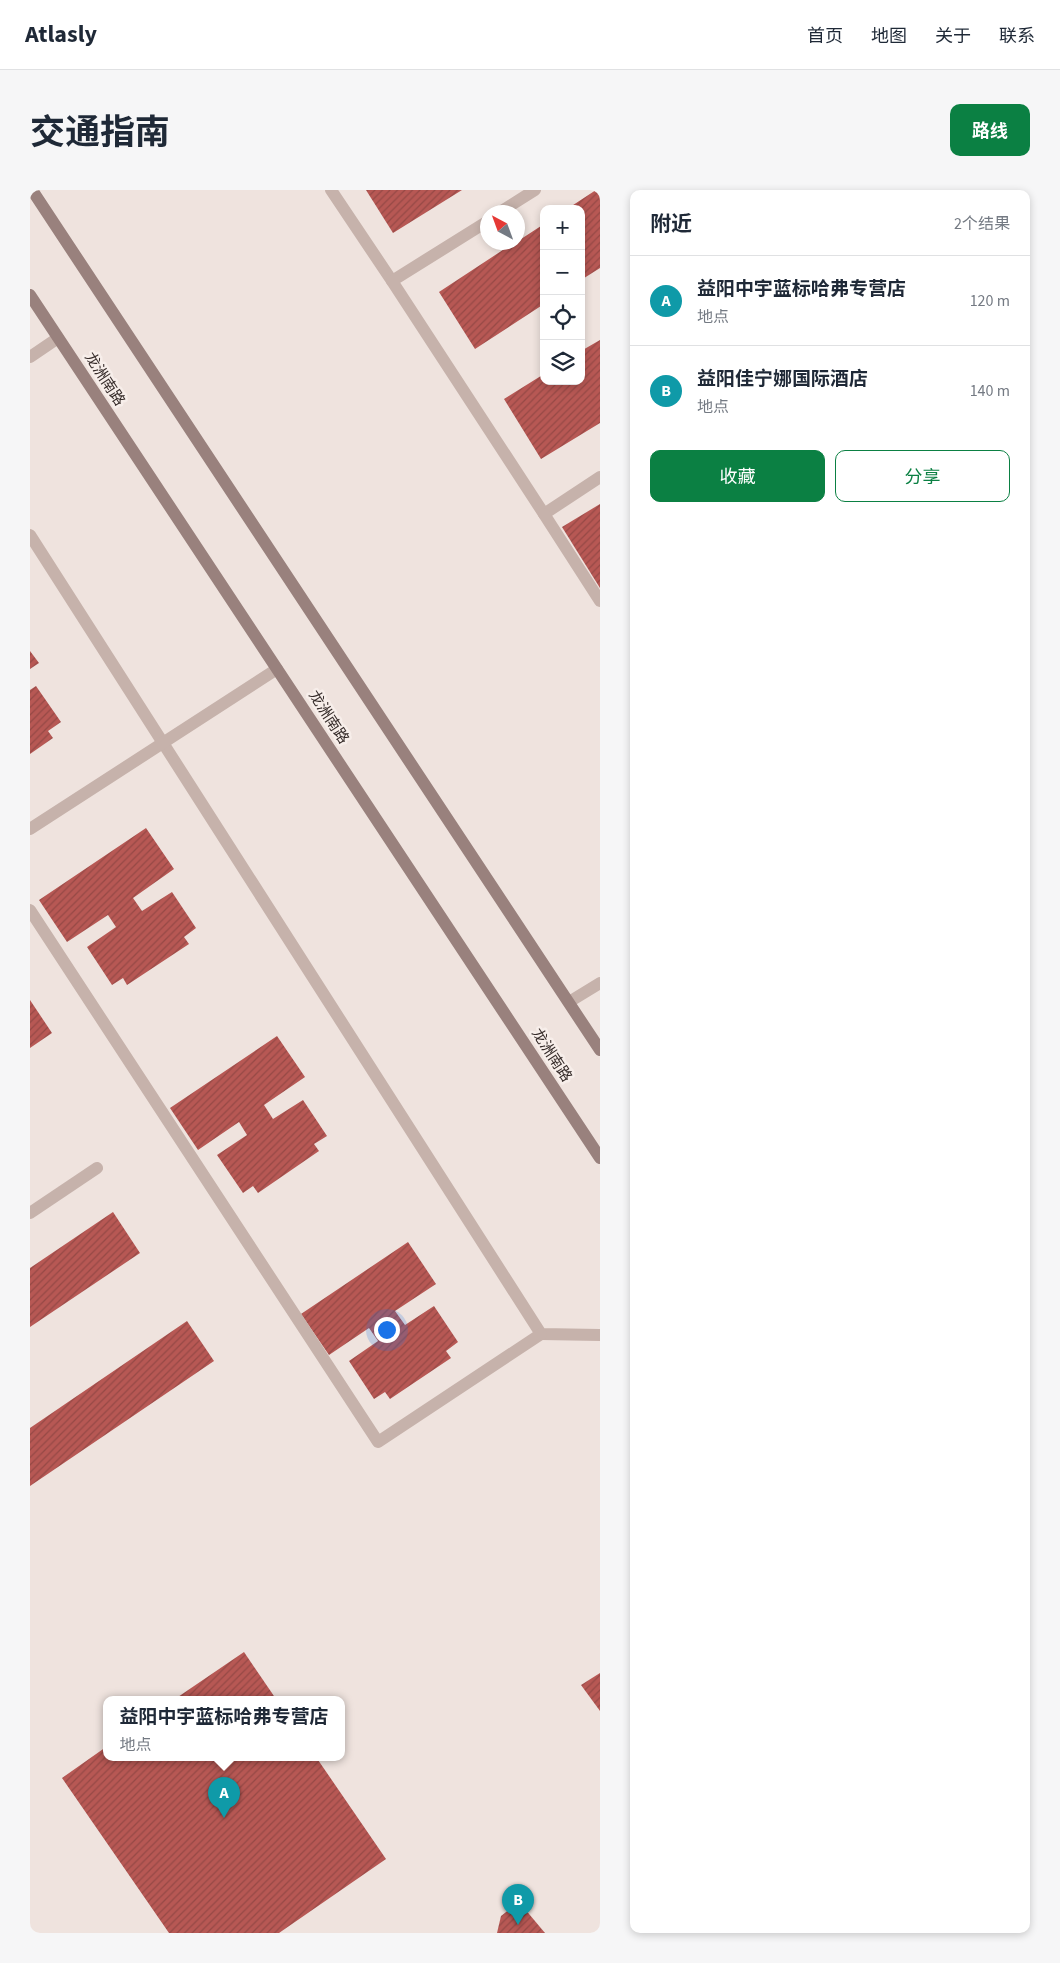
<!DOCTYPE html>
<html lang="zh">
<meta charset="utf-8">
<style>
:root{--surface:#fff;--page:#f6f6f7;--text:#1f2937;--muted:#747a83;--line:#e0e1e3;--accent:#0b8043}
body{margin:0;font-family:"Source Sans 3","Noto Sans SC",sans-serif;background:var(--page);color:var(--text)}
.controls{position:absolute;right:15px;top:15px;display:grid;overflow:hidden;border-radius:10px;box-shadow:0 2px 8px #0003}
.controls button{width:45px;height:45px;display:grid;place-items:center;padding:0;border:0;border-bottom:1px solid var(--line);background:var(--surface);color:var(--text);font:25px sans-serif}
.compass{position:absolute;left:450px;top:15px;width:45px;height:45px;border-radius:50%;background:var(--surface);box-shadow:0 2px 8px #0003;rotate:319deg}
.you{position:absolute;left:356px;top:1139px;width:18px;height:18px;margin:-12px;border:4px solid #fff;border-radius:50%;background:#1a73e8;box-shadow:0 0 0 8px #1a73e833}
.badge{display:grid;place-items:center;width:32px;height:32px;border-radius:50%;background:var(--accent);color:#fff;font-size:16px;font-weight:700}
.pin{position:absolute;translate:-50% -41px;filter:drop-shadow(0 1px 2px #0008)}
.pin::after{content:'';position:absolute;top:26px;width:18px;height:15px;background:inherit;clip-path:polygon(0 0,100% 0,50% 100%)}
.popup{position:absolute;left:73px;top:1506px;width:242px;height:65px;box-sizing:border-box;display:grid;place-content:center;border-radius:10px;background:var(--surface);filter:drop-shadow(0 1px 4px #0005);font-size:16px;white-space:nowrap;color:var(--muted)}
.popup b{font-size:19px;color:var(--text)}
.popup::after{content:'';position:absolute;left:50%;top:100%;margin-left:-10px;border:10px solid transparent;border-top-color:var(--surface)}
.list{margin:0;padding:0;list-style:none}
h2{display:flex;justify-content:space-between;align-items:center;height:65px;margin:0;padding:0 20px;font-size:21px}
h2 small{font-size:16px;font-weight:400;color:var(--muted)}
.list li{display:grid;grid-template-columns:32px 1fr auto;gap:15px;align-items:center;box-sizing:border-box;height:90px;padding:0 20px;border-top:1px solid var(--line)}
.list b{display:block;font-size:19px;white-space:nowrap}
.list p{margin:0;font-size:16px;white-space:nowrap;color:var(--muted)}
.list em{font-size:16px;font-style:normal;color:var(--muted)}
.actions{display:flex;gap:10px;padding:15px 20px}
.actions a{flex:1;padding:11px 0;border:1px solid var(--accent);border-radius:10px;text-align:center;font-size:18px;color:var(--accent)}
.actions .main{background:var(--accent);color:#fff}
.icon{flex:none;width:28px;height:28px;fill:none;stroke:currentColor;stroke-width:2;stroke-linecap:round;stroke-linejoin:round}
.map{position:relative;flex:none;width:570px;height:1743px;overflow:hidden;border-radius:10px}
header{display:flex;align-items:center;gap:30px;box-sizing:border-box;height:70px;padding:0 25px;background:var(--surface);border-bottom:1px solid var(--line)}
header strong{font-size:24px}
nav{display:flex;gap:28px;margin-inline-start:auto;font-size:18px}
.intro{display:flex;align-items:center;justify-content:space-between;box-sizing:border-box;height:120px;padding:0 30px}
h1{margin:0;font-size:35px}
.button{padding:12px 22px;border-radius:10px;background:var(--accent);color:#fff;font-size:18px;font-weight:700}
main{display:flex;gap:30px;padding:0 30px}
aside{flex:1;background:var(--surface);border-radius:10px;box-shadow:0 2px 8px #0003}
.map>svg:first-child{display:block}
.building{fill:url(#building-hatch)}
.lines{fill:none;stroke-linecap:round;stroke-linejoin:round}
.minor{stroke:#c6b2ab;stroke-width:12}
.secondary{stroke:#99817d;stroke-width:12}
.labels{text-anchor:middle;stroke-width:5;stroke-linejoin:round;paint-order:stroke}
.street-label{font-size:15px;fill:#352b29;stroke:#f7eeea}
</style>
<header>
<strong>Atlasly</strong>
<nav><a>首页</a><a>地图</a><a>关于</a><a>联系</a></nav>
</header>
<div class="intro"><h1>交通指南</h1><a class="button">路线</a></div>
<main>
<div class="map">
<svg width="570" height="1743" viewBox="0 0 570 1743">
<defs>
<pattern id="building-hatch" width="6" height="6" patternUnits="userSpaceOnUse" patternTransform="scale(1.25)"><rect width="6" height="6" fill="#b75854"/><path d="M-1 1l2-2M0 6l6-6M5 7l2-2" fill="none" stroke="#964946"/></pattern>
</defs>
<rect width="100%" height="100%" fill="#efe3de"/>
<!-- building -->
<g class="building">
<path d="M 336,0 L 432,0 L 363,43 Z"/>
<path d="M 566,0 L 570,0 L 570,78 L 551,90 L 551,19 L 537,19 Z"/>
<path d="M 514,34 L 514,114 L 445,159 L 409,102 L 485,52 L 488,52 L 488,51 Z"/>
<path d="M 570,150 L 570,233 L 511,269 L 474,209 L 514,184 L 514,191 L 551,191 L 551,161 Z"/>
<path d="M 570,314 L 570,398 L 532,337 Z"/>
<path d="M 0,461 L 9,473 L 0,479 Z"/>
<path d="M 6,496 L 31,532 L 18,541 L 23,548 L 0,564 L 0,500 Z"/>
<path d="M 116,638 L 144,679 L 103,708 L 112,721 L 142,702 L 166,738 L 154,747 L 159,754 L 97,795 L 93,788 L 82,795 L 57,757 L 86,737 L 78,725 L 37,752 L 9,710 Z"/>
<path d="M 0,810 L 22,843 L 0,858 Z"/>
<path d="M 247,846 L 275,887 L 234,915 L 243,929 L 273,910 L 297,946 L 284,954 L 289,961 L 228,1003 L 223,996 L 213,1003 L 187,965 L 217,945 L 209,932 L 168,960 L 140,918 Z"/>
<path d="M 83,1022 L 110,1063 L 0,1137 L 0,1078 Z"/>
<path d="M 378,1052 L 406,1094 L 365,1121 L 375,1135 L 404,1116 L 428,1152 L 416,1161 L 421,1168 L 360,1209 L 355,1202 L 344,1209 L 319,1171 L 348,1151 L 339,1138 L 299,1165 L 271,1124 Z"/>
<path d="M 157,1131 L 184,1171 L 0,1296 L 0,1238 Z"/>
<path d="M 214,1462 L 246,1509 L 145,1509 Z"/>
<path d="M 570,1483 L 570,1521 L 551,1495 Z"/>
<path d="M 76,1557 L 76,1567 L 286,1567 L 356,1669 L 249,1743 L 139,1743 L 32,1588 Z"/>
<path d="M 489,1712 L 515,1743 L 467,1743 L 471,1726 Z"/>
</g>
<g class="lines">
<!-- minor -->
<g class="minor">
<path d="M 301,0 L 362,91"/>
<path d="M 470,22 L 505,0"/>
<path d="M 458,31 L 362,91 L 514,324 L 570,287"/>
<path d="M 0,167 L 28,148"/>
<path d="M 514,324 L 570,411"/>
<path d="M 0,345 L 511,1144 L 570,1145"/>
<path d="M 0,639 L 247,479"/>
<path d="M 0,720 L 348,1252 L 511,1144"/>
<path d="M 539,812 L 570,793"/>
<path d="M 0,1023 L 67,978"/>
</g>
<!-- secondary -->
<g class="secondary">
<path d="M 2,0 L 570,860"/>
<path d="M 0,105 L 570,968"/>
</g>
</g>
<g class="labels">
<!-- street labels -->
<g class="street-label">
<text transform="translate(75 189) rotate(57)" y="5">龙洲南路</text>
<text transform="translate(299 527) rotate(57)" y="5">龙洲南路</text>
<text transform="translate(522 865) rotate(57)" y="5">龙洲南路</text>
</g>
</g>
</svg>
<div class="controls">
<button>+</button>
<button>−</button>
<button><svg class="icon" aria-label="locate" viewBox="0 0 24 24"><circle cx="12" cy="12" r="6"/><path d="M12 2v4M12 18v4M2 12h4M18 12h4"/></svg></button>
<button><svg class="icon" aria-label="layers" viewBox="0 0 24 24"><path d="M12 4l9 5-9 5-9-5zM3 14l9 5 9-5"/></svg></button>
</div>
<svg class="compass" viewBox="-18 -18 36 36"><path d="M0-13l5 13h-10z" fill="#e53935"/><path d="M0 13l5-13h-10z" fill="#747a83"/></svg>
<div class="you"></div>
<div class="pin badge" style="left:194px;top:1628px;background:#0f9aa8">A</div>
<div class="popup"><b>益阳中宇蓝标哈弗专营店</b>地点</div>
<div class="pin badge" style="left:488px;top:1735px;background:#0f9aa8">B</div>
</div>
<aside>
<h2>附近<small>2个结果</small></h2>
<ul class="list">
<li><span class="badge" style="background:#0f9aa8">A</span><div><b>益阳中宇蓝标哈弗专营店</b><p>地点</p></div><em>120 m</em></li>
<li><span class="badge" style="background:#0f9aa8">B</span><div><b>益阳佳宁娜国际酒店</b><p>地点</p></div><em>140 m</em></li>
</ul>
<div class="actions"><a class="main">收藏</a><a>分享</a></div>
</aside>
</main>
